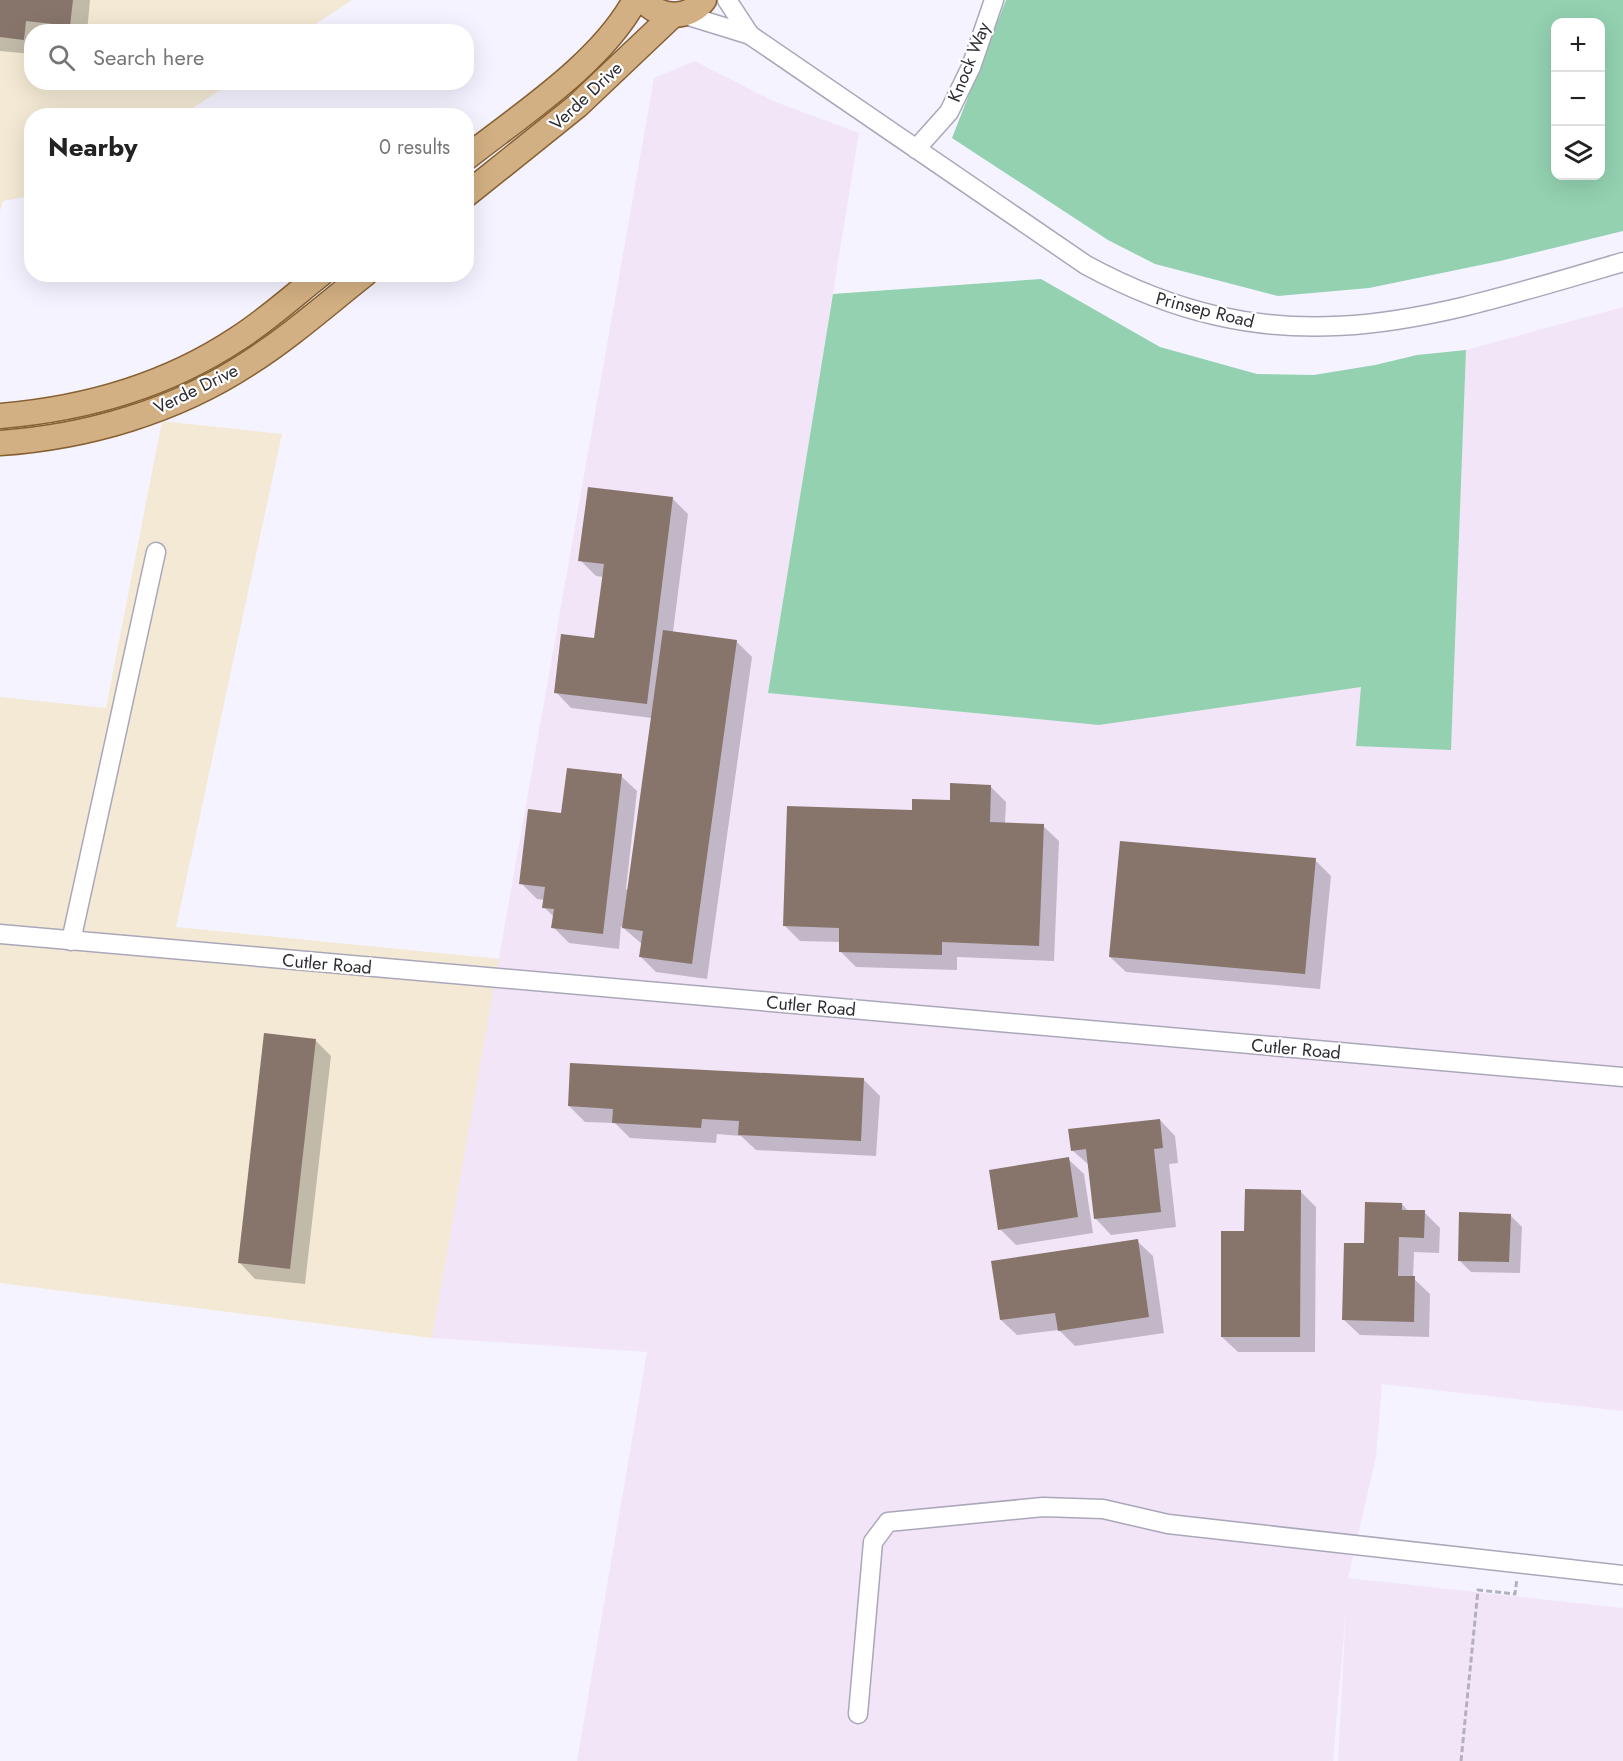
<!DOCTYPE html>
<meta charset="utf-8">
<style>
:root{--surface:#fff;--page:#f6f6f6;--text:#222;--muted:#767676;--line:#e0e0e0}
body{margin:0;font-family:Jost,sans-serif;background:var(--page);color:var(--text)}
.controls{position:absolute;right:18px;top:18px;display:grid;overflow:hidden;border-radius:12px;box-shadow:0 6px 24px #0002}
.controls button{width:54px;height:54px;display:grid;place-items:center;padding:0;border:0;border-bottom:2px solid var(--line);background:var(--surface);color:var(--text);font:30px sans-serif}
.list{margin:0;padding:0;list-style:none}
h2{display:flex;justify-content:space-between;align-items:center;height:78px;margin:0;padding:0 24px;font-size:26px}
h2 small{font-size:20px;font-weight:400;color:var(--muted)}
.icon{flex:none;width:33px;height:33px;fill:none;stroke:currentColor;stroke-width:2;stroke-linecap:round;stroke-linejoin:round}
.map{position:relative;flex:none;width:1623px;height:1761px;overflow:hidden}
.search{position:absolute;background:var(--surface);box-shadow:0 6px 24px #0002;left:24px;top:24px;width:450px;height:66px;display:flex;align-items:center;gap:15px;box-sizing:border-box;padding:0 21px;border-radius:24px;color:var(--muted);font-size:22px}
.panel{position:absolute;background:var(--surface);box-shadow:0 6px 24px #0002;left:24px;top:108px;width:450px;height:174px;border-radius:24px}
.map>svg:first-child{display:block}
.commercial{fill:#f3e9d4}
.industrial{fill:#f3e5f8}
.green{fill:#93d1b1;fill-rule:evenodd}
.shadow{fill:#0003}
.building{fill:#87756b}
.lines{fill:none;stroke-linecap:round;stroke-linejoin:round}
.minor-casing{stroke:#aaa7ba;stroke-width:21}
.major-casing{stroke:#866031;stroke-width:27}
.path{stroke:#b2b1bc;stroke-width:3;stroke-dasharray:6 3;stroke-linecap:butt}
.minor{stroke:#fff;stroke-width:18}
.major{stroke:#d3b083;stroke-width:24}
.labels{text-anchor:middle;stroke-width:4.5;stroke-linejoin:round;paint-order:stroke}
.street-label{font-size:18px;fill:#2e2d34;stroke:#fff}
</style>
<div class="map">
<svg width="1623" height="1761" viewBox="0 0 1623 1761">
<rect width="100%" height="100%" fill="#f4f3ff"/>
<!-- commercial -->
<g class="commercial">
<path d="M 0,0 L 352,0 L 305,31 L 32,32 L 32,82 L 231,83 L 182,115 L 32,116 L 31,196 L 3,201 L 0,211 Z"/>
<path d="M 162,421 L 282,434 L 176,927 L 500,959 L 432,1338 L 0,1283 L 0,697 L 106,708 Z"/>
</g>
<!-- industrial -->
<path class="industrial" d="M 695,61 L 773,101 L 859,133 L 768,693 L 1099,725 L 1361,686 L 1451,750 L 1466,350 L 1623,307 L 1623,1411 L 1382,1384 L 1376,1457 L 1348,1578 L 1623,1608 L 1623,1761 L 1338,1761 L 1346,1609 L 1333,1761 L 577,1761 L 647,1352 L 432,1338 L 654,78 Z"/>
<!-- green -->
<g class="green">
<path d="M 1006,0 L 1623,0 L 1623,231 L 1500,261 L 1369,288 L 1278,296 L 1155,264 L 1108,240 L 952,138 ZM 1556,22 L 1600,22 L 1600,176 L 1556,176 Z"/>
<path d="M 1041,279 L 1160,347 L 1257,374 L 1314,375 L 1375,365 L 1417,355 L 1466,350 L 1451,750 L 1356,746 L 1361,687 L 1099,725 L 768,693 L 833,294 Z"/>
</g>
<!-- shadow -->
<g class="shadow">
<path d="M 0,0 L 90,0 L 87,32 L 32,32 L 32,54 L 0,51 Z"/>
<path d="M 672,498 L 688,514 L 673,632 L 736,641 L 752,657 L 707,979 L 656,972 L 641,957 L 642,944 L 621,926 L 619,949 L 569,943 L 553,927 L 554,917 L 544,907 L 545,900 L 537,899 L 521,883 L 563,815 L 621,776 L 637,791 L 626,889 L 628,890 L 652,718 L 571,708 L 556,692 L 596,640 L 604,577 L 596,576 L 580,560 Z"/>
<path d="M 990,786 L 1006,802 L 1005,824 L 1043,826 L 1059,841 L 1054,961 L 957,957 L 957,970 L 856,967 L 840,951 L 840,942 L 800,941 L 784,925 L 913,812 L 951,802 Z"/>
<path d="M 1315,860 L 1331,876 L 1320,989 L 1126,972 L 1110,957 Z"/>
<path d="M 315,1040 L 331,1056 L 305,1284 L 255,1279 L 240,1263 Z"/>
<path d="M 864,1080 L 880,1096 L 876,1156 L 756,1150 L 741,1136 L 717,1134 L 716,1143 L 630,1138 L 615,1123 L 585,1122 L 569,1106 Z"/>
<path d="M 1160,1120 L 1175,1136 L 1178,1163 L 1169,1164 L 1176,1227 L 1111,1235 L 1096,1219 L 1090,1166 L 1072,1150 Z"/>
<path d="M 1068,1159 L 1084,1174 L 1093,1233 L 1016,1245 L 1000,1229 Z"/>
<path d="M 1300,1191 L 1316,1207 L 1315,1352 L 1238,1352 L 1222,1337 L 1246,1232 Z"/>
<path d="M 1402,1204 L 1409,1212 L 1424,1212 L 1440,1228 L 1439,1253 L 1414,1252 L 1413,1278 L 1430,1294 L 1429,1337 L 1360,1335 L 1344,1320 L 1365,1245 Z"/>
<path d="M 1510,1215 L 1522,1227 L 1520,1273 L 1471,1272 L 1459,1260 Z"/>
<path d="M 1137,1241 L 1153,1256 L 1164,1333 L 1075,1346 L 1059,1330 L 1017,1335 L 1001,1320 Z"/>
</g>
<!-- building -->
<g class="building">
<path d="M 0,0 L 73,0 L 70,26 L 26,21 L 24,40 L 0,37 Z"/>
<path d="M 588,487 L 673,497 L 647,704 L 554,693 L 561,634 L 594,638 L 604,564 L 578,561 Z"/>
<path d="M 663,630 L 737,640 L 692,964 L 639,957 L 643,931 L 622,928 Z"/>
<path d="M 567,768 L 622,774 L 603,934 L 551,928 L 554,909 L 542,908 L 545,887 L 519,884 L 528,809 L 561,813 Z"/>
<path d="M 950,783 L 991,785 L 990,822 L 1044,824 L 1039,946 L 942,942 L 942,955 L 839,952 L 839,928 L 783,926 L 787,806 L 912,810 L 912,799 L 950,800 Z"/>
<path d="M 1120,841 L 1316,858 L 1305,974 L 1109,957 Z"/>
<path d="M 264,1033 L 316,1039 L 290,1269 L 238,1263 Z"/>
<path d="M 570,1063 L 864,1078 L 861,1141 L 738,1135 L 739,1121 L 702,1119 L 701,1128 L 612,1123 L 613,1109 L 568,1106 Z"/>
<path d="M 1160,1119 L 1163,1148 L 1154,1149 L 1161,1212 L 1094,1219 L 1086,1149 L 1071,1151 L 1068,1129 Z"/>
<path d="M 1069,1157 L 1078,1217 L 998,1230 L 989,1170 Z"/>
<path d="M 1245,1189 L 1301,1190 L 1300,1337 L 1221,1337 L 1221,1231 L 1244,1231 Z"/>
<path d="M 1365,1202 L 1402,1203 L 1402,1210 L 1425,1210 L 1424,1238 L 1399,1237 L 1398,1276 L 1415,1276 L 1414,1322 L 1342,1320 L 1344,1243 L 1364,1243 Z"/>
<path d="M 1459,1212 L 1511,1214 L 1509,1262 L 1458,1261 Z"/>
<path d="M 1138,1239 L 1149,1317 L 1058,1331 L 1055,1313 L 1000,1320 L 991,1261 Z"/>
</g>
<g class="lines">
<!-- minor casing -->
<g class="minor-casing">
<g id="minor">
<path d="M 727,0 L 750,35"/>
<path d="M 682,14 L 750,35 L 1086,265 C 1281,371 1425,320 1623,262"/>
<path d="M 916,149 L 949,112 L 971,67 L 994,0"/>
<path d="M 0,934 L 1623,1077"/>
<path d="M 71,941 L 156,552"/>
<path d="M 858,1714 L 873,1542 L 888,1522 L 1043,1507 L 1103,1509 L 1168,1524 L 1623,1575"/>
</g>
</g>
<!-- major casing -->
<g class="major-casing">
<g id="major">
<path d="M 643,0 C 660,19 688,20 704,0"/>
<path d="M 466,158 C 522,114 601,63 635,0"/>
<path d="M 466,195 L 577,106 L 673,15"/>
<path d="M 0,416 C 84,409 166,386 237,339 C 267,320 293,296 321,274"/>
<path d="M 0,443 C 87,437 176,411 249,363 C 290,337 327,304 365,274"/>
</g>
</g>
<!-- path -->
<path class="path" d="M 1461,1761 L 1478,1590 L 1515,1594 L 1517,1578"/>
<!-- minor -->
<use href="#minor" class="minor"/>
<!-- major -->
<use href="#major" class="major"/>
</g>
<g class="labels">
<!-- street labels -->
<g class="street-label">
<text transform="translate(969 62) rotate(-68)" y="6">Knock Way</text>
<text transform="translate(586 96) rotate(-43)" y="6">Verde Drive</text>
<text transform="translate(1205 310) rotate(14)" y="6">Prinsep Road</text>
<text transform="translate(196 389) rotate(-26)" y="6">Verde Drive</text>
<text transform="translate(327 964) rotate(5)" y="6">Cutler Road</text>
<text transform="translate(811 1006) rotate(5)" y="6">Cutler Road</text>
<text transform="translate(1296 1049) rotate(5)" y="6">Cutler Road</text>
</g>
</g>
</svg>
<div class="controls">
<button>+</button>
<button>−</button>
<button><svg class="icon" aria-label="layers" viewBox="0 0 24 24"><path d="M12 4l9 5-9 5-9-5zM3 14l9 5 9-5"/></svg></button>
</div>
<div class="search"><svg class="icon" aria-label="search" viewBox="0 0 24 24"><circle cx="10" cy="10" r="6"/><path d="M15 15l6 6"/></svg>Search here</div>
<section class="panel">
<h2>Nearby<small>0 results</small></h2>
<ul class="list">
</ul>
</section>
</div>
